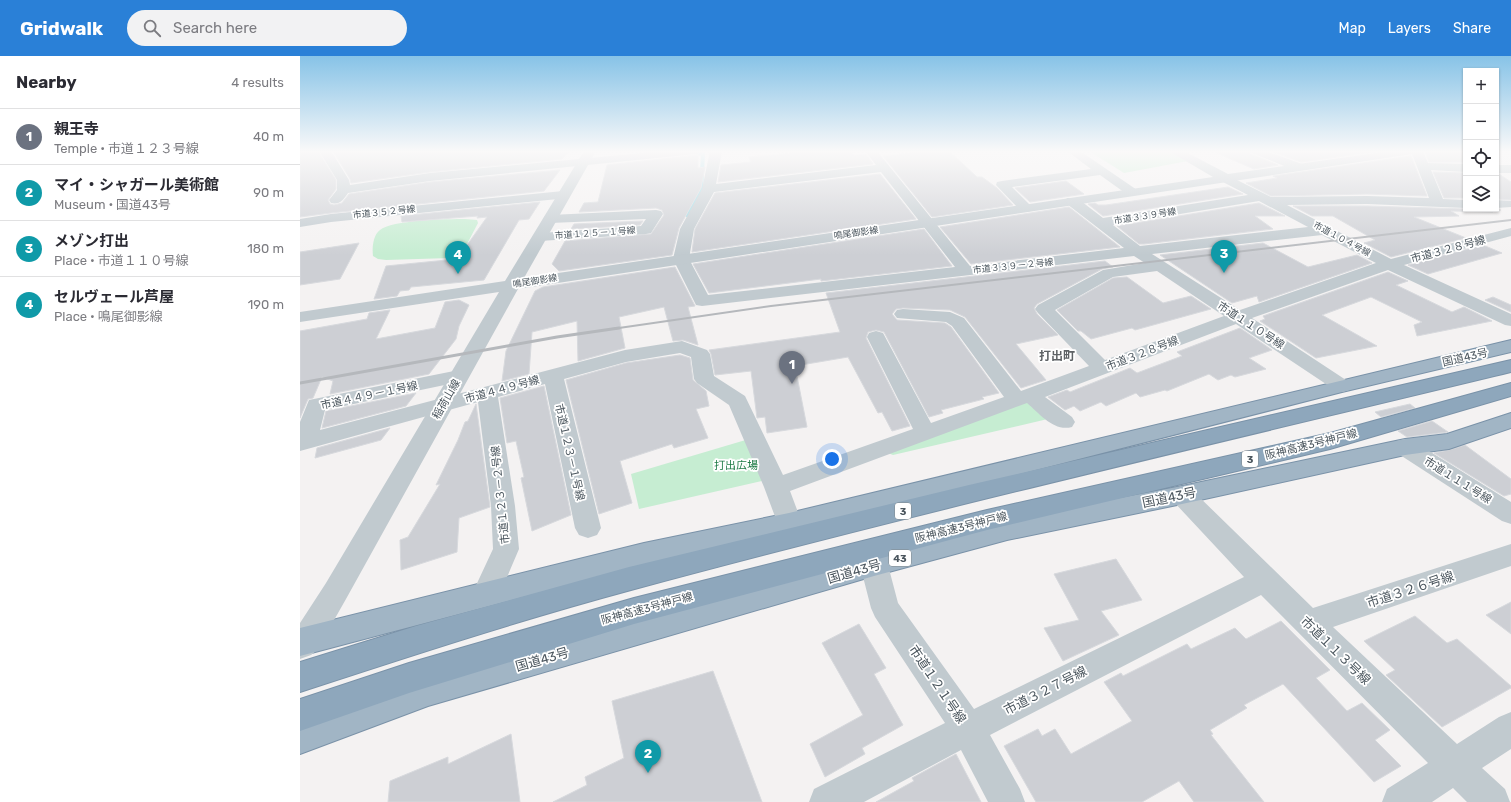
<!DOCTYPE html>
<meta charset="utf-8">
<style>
:root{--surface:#fff;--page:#f2f2f3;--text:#2b2b33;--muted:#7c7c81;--line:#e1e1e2;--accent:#2a80d7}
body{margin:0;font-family:Rubik,"Noto Sans JP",sans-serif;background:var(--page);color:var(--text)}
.controls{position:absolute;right:12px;top:12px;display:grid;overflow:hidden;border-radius:0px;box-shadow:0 1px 3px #0004}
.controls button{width:36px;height:36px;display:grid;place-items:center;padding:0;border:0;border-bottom:1px solid var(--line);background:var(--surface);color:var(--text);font:20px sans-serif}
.you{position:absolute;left:532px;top:403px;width:14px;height:14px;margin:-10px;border:3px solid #fff;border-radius:50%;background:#1a73e8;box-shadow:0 0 0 6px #1a73e833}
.badge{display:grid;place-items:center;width:26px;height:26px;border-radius:50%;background:var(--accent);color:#fff;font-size:13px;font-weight:700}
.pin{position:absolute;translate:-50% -33px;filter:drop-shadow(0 1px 2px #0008)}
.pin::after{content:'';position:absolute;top:21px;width:14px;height:12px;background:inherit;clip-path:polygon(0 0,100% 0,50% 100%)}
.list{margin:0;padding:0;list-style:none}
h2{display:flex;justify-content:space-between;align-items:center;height:52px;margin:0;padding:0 16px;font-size:17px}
h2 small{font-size:13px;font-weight:400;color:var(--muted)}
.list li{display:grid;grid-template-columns:26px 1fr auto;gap:12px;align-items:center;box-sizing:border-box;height:56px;padding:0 16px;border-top:1px solid var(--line)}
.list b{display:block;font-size:15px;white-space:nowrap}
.list p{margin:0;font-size:13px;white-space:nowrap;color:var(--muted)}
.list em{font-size:13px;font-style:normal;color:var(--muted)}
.icon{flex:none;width:22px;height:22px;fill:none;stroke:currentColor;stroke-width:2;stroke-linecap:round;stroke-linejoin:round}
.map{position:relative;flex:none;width:1211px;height:746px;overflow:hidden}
header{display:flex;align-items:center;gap:24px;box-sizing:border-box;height:56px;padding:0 20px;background:var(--accent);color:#fff}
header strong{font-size:19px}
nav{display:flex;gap:22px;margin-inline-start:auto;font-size:14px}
.search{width:280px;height:36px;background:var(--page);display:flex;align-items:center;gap:10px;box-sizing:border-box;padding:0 14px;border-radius:22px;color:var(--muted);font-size:15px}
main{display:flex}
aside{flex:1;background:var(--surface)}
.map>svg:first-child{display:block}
.green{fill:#c6edd2}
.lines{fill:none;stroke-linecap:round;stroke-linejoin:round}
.stream{stroke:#96dae6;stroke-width:4}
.building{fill:#cdcfd4;stroke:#d7d9dd}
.trunk-casing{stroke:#7a92a8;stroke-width:2}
.motorway-casing{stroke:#7a92a8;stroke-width:2}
.minor{fill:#c1cacf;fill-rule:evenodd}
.tertiary{fill:#c1cacf;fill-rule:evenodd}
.trunk{fill:#a1b5c5;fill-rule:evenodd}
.motorway{fill:#8ea7bc;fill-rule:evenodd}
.rail-far1{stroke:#b5b8bc;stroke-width:2}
.rail{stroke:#b5b8bc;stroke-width:3}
.labels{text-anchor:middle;stroke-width:3.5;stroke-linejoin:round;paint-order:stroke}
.far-street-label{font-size:9px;fill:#4b565e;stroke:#fff}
.shield{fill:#fff;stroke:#81898e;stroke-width:1}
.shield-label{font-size:10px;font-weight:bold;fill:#4b565e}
.street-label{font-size:11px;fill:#4b565e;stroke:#fff}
.park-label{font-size:11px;fill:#207c48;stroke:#fff}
.neighbourhood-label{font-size:12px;font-weight:bold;fill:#5f6366;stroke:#fff}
.near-street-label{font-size:13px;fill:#4b565e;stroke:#fff}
</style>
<header>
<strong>Gridwalk</strong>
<div class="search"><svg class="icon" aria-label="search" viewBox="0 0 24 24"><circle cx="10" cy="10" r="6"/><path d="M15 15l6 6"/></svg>Search here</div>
<nav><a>Map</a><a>Layers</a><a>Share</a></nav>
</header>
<main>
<aside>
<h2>Nearby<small>4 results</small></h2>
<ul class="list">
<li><span class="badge" style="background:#6b7280">1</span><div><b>親王寺</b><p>Temple · 市道１２３号線</p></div><em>40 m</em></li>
<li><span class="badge" style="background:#0f9aa8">2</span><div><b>マイ・シャガール美術館</b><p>Museum · 国道43号</p></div><em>90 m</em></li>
<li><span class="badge" style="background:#0f9aa8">3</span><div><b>メゾン打出</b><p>Place · 市道１１０号線</p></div><em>180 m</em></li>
<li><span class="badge" style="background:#0f9aa8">4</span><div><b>セルヴェール芦屋</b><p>Place · 鳴尾御影線</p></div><em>190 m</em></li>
</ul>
</aside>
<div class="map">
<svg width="1211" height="746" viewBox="0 0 1211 746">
<rect width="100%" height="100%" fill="#f4f2f2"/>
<!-- green -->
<g class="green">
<path d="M 789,95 L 869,95 L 888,105 L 824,117 Z"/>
<path d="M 165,163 L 177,164 L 178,167 L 166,190 L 150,202 L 86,204 L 78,203 L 73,200 C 72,192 73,179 80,174 C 91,164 148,163 165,163 Z"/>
<path d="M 726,344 L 752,362 L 593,399 L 588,397 Z"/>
<path d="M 449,383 L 466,424 L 339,453 L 331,418 Z"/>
</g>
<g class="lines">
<!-- stream -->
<path class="stream" d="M 387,159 L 401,135 L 403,98 L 398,97"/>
</g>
<!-- building -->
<g class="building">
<path d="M 0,95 L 18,95 L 36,124 L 36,133 L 28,144 L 30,148 L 34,149 L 42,147 L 49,138 L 130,126 L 260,114 L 244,135 L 31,157 L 0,161 Z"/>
<path d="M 33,95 L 264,95 L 263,96 L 269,96 L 262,103 L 130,116 L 51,127 L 50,123 Z"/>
<path d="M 490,95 L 551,95 L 554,99 L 566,98 L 573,108 L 418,126 L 421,109 L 451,106 L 449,101 L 491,97 Z"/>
<path d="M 626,95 L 649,95 L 677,121 L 682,121 L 697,132 L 713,149 L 632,161 L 583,100 Z"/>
<path d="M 912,95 L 949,95 L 951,98 L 978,109 L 954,113 Z"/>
<path d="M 970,95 L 1081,95 L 1001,106 Z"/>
<path d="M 1125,95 L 1161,95 L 1166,98 L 1166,106 L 1129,106 Z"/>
<path d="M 398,99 L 398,112 L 405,111 L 401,132 L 379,172 L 372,199 L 259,215 L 252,208 L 265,185 L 351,178 L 364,159 L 362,154 L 356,152 L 279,156 L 284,147 L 298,146 L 307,109 Z"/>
<path d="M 1111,100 L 1127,140 L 1067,138 L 971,140 L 946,127 L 977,122 L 973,120 Z"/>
<path d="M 1133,116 L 1166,117 L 1166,142 L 1144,142 Z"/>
<path d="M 580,118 L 616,163 L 392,196 L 395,173 L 415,137 Z"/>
<path d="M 1196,118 L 1199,118 L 1211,126 L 1211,144 L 1196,143 Z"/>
<path d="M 766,125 L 784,138 L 730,146 L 715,132 Z"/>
<path d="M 928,131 L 943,138 L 803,160 L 788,148 L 795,147 L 798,149 L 806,149 Z"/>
<path d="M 240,146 L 229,163 L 219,164 L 184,224 L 111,231 L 109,234 L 100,235 L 97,240 L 74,243 L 86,210 L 157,203 L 187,161 L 177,162 L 178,160 L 102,166 L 101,160 Z"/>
<path d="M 959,147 L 985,160 L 955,160 L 973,173 L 844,188 L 839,188 L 817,170 Z"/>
<path d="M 993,150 L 1067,150 L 1201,154 L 1191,154 L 1193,156 L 1151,155 L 1159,160 L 1114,161 L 1166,182 L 1091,201 L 1064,187 L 1075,184 L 1033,160 L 1012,160 Z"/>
<path d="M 769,151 L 820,191 L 671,208 L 640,171 Z"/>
<path d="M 343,165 L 340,169 L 271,173 L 274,168 Z"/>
<path d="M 624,173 L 652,210 L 521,225 L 521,223 L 409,237 L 393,208 Z"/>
<path d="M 59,187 L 40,223 L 0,229 L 0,196 Z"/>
<path d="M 963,187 L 1008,211 L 1057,199 L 1072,207 L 959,246 L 957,240 L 932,247 L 860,199 Z"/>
<path d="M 1183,189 L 1202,197 L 1128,218 L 1108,209 Z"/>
<path d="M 805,205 L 813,211 L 802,213 L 737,248 L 734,252 L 737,258 L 758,279 L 716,288 L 746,324 L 721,332 L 665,261 L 650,254 L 603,252 L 596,253 L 592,258 L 597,264 L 645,267 L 651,271 L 699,337 L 682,341 L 684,343 L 641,354 L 643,357 L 629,361 L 584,276 L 576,274 L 568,276 L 566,282 L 610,370 L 592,375 L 582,356 L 578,357 L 548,301 L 495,310 L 507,371 L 467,377 L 465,361 L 457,362 L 451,315 L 415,319 L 411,298 L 409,294 L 540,276 L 526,237 Z"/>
<path d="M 375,211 L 395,250 L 388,251 L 398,289 L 383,284 L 373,285 L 364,251 L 319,261 L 325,292 L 278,305 L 277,265 L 232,276 L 229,318 L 202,325 L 206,295 L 235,235 L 243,231 Z"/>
<path d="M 1088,216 L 1108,225 L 1096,229 L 1152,256 L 1164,251 L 1192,265 L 1117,280 L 1114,269 L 1122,266 L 1071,241 L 1022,259 L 1077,290 L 1016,302 L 960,265 L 965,263 L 963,260 Z"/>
<path d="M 827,221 L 863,247 L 891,240 L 911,253 L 835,274 L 832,272 L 791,283 L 781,275 L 778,275 L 757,254 L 813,222 Z"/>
<path d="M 1193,241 L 1211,249 L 1211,256 L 1185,244 Z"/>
<path d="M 159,244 L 169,249 L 159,270 L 156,283 L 129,318 L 30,338 L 33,325 L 22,321 L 13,342 L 8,343 L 0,362 L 0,275 L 67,263 L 69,257 L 90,254 L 76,283 L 135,272 L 145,246 Z"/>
<path d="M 940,272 L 972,294 L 949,302 L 966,313 L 935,321 L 931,319 L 918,324 L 909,318 L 867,335 L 865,334 L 840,341 L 836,337 L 806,350 L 801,346 L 780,355 L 774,350 L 765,354 L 748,341 L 767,334 L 770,336 L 830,312 L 837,317 L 882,300 L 877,296 Z"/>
<path d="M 380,299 L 390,302 L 393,324 L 406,335 L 409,350 L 396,353 L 408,382 L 374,392 L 372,388 L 320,405 L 332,447 L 299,458 L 266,324 L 326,307 Z"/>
<path d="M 244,330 L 271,459 L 232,475 L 221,422 L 224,421 L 216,385 L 207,387 L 200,342 Z"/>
<path d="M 116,337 L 106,350 L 22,372 L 26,355 Z"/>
<path d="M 176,348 L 190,451 L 159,462 L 157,496 L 101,514 L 100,484 L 108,481 L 140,428 L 136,429 L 158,384 L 165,366 L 168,365 Z"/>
<path d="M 1110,348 L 1115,352 L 1081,361 L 1075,356 Z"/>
<path d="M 1132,365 L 1148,376 L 1107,381 L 1098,375 Z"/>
<path d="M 90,372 L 81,384 L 15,402 L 17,392 Z"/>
<path d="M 1165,389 L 1211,423 L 1211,438 L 1204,440 L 1134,397 L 1149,394 Z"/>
<path d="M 816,503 L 842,544 L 801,555 L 819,579 L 763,605 L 744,572 L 779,564 L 754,518 Z"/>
<path d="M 1211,546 L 1211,578 L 1186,559 Z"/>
<path d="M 1115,560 L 1147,587 L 1157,583 L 1211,630 L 1211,632 L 1142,671 L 1086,619 L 1095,614 L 1064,585 Z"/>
<path d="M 981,565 L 1030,614 L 1016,622 L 1047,655 L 1062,647 L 1090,674 L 1075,684 L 1101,710 L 1074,726 L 983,628 L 944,649 L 947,652 L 910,674 L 913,678 L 911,679 L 964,746 L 894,746 L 879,725 L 842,746 L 736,746 L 704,690 L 738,673 L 742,680 L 755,673 L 771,698 L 832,665 L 804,626 L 821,617 L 823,620 L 887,588 L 891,593 L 935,572 L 946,583 Z"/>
<path d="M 559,568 L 586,612 L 574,618 L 603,669 L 562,692 L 565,698 L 525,721 L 510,688 L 563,659 L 522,587 Z"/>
<path d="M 413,615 L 462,746 L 253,746 L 287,729 L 285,721 L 324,702 L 312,645 Z"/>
<path d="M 211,678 L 220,746 L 88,746 L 90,725 L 148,701 L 148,708 Z"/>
<path d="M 656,698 L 681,746 L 576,746 L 614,725 L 612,722 Z"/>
</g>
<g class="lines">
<!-- trunk casing -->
<g class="trunk-casing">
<g id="trunk">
<path d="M 1211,284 L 1211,296 L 1042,336 L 489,477 L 344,509 L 0,600 L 0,572 L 344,487 L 489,457 Z"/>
<path d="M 1211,357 L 1211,372 L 1149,393 L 1105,399 L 882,448 L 707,484 L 574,520 L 128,650 L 0,698 L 0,664 L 128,620 L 574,498 L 707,464 L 882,430 L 1105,383 L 1147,378 Z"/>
</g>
</g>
<!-- motorway casing -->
<g class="motorway-casing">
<g id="motorway">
<path d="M 1211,304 L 1211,316 C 917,387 623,455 331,534 C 220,564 110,600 0,636 L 0,606 L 116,570 L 329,511 L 669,429 Z"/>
<path d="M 1211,327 L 1211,340 L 1030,393 L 687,474 L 334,568 L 109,637 L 0,675 L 0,643 L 109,607 L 334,542 L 687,454 L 1030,377 Z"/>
</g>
</g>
<!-- minor -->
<g class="minor">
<path d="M 19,95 L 31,95 L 49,124 L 50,129 L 130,117 L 363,95 L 402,95 L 400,97 L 396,98 L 130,125 L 48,137 C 43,144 40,149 31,147 L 29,144 L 37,134 L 37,124 Z"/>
<path d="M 410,95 L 422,95 L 416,128 L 576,109 L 565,95 L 577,95 L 670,210 L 824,192 L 767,148 L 765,145 L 767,142 L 777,142 L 803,162 L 948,139 L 921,125 L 919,122 L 921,119 L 925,118 L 971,141 L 1067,140 L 1129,142 L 1111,95 L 1123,95 L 1128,107 L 1166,108 L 1166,116 L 1131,114 L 1143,143 L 1166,144 L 1166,152 L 1067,148 L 987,149 L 1091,203 L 1211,172 L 1211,180 L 1104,209 L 1211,258 L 1211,270 L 1205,269 L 1088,214 L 952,262 L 1049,326 L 1052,330 L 1049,334 L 1042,336 L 1035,334 L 936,268 L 745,341 L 772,361 L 775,366 L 772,371 C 754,376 740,358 727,347 L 490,435 L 502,467 L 498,474 L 489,477 L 480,474 L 464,431 L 429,349 L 397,327 L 394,323 L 391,301 L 380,297 L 326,306 L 264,323 L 301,472 L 297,479 L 288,482 L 279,479 L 275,472 L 245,328 L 198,341 L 215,450 L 219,493 L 196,547 L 186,550 L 176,547 L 172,538 L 193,493 L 191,450 L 178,346 L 0,395 L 0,366 L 9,344 L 159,314 L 166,316 L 169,320 L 166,324 L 159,326 L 25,354 L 20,374 L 325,294 L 382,285 L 407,294 L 410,298 L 414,320 L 445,340 L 483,419 L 613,373 L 567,281 L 569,277 L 576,275 L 583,277 L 631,367 L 704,341 L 652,270 L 646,266 L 597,262 L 594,258 L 597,254 L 603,253 L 650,256 L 664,262 L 721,335 L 789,310 L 738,257 L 735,253 L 738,249 L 803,214 L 845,207 L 834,200 L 402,250 L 396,249 L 373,203 L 380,173 L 402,133 ZM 581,116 L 655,211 L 408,239 L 389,203 L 394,173 L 414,136 ZM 959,145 L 1008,171 L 840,190 L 813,169 ZM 1022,179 L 1076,207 L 940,254 L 852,198 ZM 857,215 L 924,260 L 805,304 L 755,254 L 813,221 Z"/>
<path d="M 767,95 L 780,95 L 840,136 L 838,139 L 828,139 L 800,119 L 712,131 L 733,152 L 731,155 L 726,156 L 721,155 L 696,129 L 697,126 L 702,125 L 791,113 Z"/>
<path d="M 950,95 L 966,95 L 1002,108 L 1004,111 L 1002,114 L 994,114 L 952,97 Z"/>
<rect x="1196" y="109" width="15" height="8"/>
<path d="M 263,135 L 268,136 L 270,139 L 268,142 L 31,166 L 0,171 L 0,163 L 31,158 Z"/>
<path d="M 1196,144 L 1211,145 L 1211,151 L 1196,152 Z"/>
<path d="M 356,154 L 361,155 L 363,158 L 351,177 L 346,178 L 240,185 L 235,184 L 233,181 L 235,178 L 240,177 L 341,170 L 346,163 L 250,167 L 245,166 L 243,163 L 245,160 L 250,159 Z"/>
<path d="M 1105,383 L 1113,385 L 1211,446 L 1211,468 L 1202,465 L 1097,397 L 1094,391 L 1097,385 Z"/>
<path d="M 882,430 L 891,433 L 1013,552 L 1211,488 L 1211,510 L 1033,571 L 1157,688 L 1199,661 L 1211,656 L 1211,693 L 1182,712 L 1205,733 L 1210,746 L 1167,746 L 1153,732 L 1132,746 L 1082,746 L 1087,733 L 1128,707 L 961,539 L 690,679 L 720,733 L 725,746 L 688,746 L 661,694 L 564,746 L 509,746 L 514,733 L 645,667 L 575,561 L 571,552 L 560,509 L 564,501 L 574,498 L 584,501 L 588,509 L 598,547 L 674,653 L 944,521 L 873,445 L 870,439 L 873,433 Z"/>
</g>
<!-- tertiary -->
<path class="tertiary" d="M 284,95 L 296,95 L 224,222 L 913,121 L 872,97 L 870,95 L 884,95 L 928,118 L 1090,95 L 1118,95 L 1116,97 L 1112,98 L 218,233 L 46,543 L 17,594 L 11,599 L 0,603 L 0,567 L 26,527 L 199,236 L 0,266 L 0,256 L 205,225 Z"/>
<!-- trunk -->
<use href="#trunk" class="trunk"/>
<!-- motorway -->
<use href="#motorway" class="motorway"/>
<!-- rail-far1 -->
<path class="rail-far1" d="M 312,273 L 471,250 L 1211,164"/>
<!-- rail -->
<path class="rail" d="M 0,327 L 257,281 L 319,272"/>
</g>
<!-- sky -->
<linearGradient id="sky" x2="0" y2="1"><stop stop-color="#87c3e7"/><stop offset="0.48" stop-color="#faf9f9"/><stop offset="1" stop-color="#faf9f9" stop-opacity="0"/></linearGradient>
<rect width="1211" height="199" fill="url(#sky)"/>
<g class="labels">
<!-- far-street labels -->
<g class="far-street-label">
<text transform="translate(84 156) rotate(-6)" y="3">市道３５２号線</text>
<text transform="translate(845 160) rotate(-9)" y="3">市道３３９号線</text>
<text transform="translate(295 177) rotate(-4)" y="3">市道１２５－１号線</text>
<text transform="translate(556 177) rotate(-8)" y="3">鳴尾御影線</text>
<text transform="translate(1042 183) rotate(28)" y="3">市道１０４号線</text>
<text transform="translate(713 210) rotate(-6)" y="3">市道３３９－２号線</text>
<text transform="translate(235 225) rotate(-9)" y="3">鳴尾御影線</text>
</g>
<!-- shield labels -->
<g class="shield">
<rect x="942" y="395" width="16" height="16" rx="3"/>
<rect x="595" y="447" width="16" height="16" rx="3"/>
<rect x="589" y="494" width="22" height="16" rx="3"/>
</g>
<g class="shield-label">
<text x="950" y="407">3</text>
<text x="603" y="459">3</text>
<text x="600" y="506">43</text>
</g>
<!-- street labels -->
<g class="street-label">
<text transform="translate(1148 193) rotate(-15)" y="4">市道３２８号線</text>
<text transform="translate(951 269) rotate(33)" y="4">市道１１０号線</text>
<text transform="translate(842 297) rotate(-21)" y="4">市道３２８号線</text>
<text transform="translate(1165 301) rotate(-13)" y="4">国道43号</text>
<text transform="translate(202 333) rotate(-15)" y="4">市道４４９号線</text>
<text transform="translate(69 339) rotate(-12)" y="4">市道４４９－１号線</text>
<text transform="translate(146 343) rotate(-60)" y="4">稲荷山線</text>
<text transform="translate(1011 388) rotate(-14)" y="4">阪神高速3号神戸線</text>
<text transform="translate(270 396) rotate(77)" y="4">市道１２３－１号線</text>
<text transform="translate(1158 424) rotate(32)" y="4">市道１１１号線</text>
<text transform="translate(200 439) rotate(-96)" y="4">市道１２３－２号線</text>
<text transform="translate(661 471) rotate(-14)" y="4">阪神高速3号神戸線</text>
<text transform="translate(347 552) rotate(-15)" y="4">阪神高速3号神戸線</text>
</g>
<!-- park labels -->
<g class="park-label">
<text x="436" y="413">打出広場</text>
</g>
<!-- neighbourhood labels -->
<g class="neighbourhood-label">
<text x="757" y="304">打出町</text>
</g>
<!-- near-street labels -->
<g class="near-street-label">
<text transform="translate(869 441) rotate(-12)" y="5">国道43号</text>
<text transform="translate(554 515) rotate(-16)" y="5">国道43号</text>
<text transform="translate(1110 533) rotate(-18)" y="5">市道３２６号線</text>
<text transform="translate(1036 594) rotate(44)" y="5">市道１１３号線</text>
<text transform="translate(242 603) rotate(-16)" y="5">国道43号</text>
<text transform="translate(638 628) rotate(56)" y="5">市道１２１号線</text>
<text transform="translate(745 634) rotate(-27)" y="5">市道３２７号線</text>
</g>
</g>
</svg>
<div class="controls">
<button>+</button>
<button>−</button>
<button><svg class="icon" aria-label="locate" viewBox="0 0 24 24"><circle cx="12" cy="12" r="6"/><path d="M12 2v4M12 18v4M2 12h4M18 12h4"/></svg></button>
<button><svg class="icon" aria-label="layers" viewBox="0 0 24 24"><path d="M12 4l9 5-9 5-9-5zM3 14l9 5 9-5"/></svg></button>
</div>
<div class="you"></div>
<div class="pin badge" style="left:492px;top:328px;background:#6b7280">1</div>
<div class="pin badge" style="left:348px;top:717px;background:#0f9aa8">2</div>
<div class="pin badge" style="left:924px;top:217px;background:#0f9aa8">3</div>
<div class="pin badge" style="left:158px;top:218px;background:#0f9aa8">4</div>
</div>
</main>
